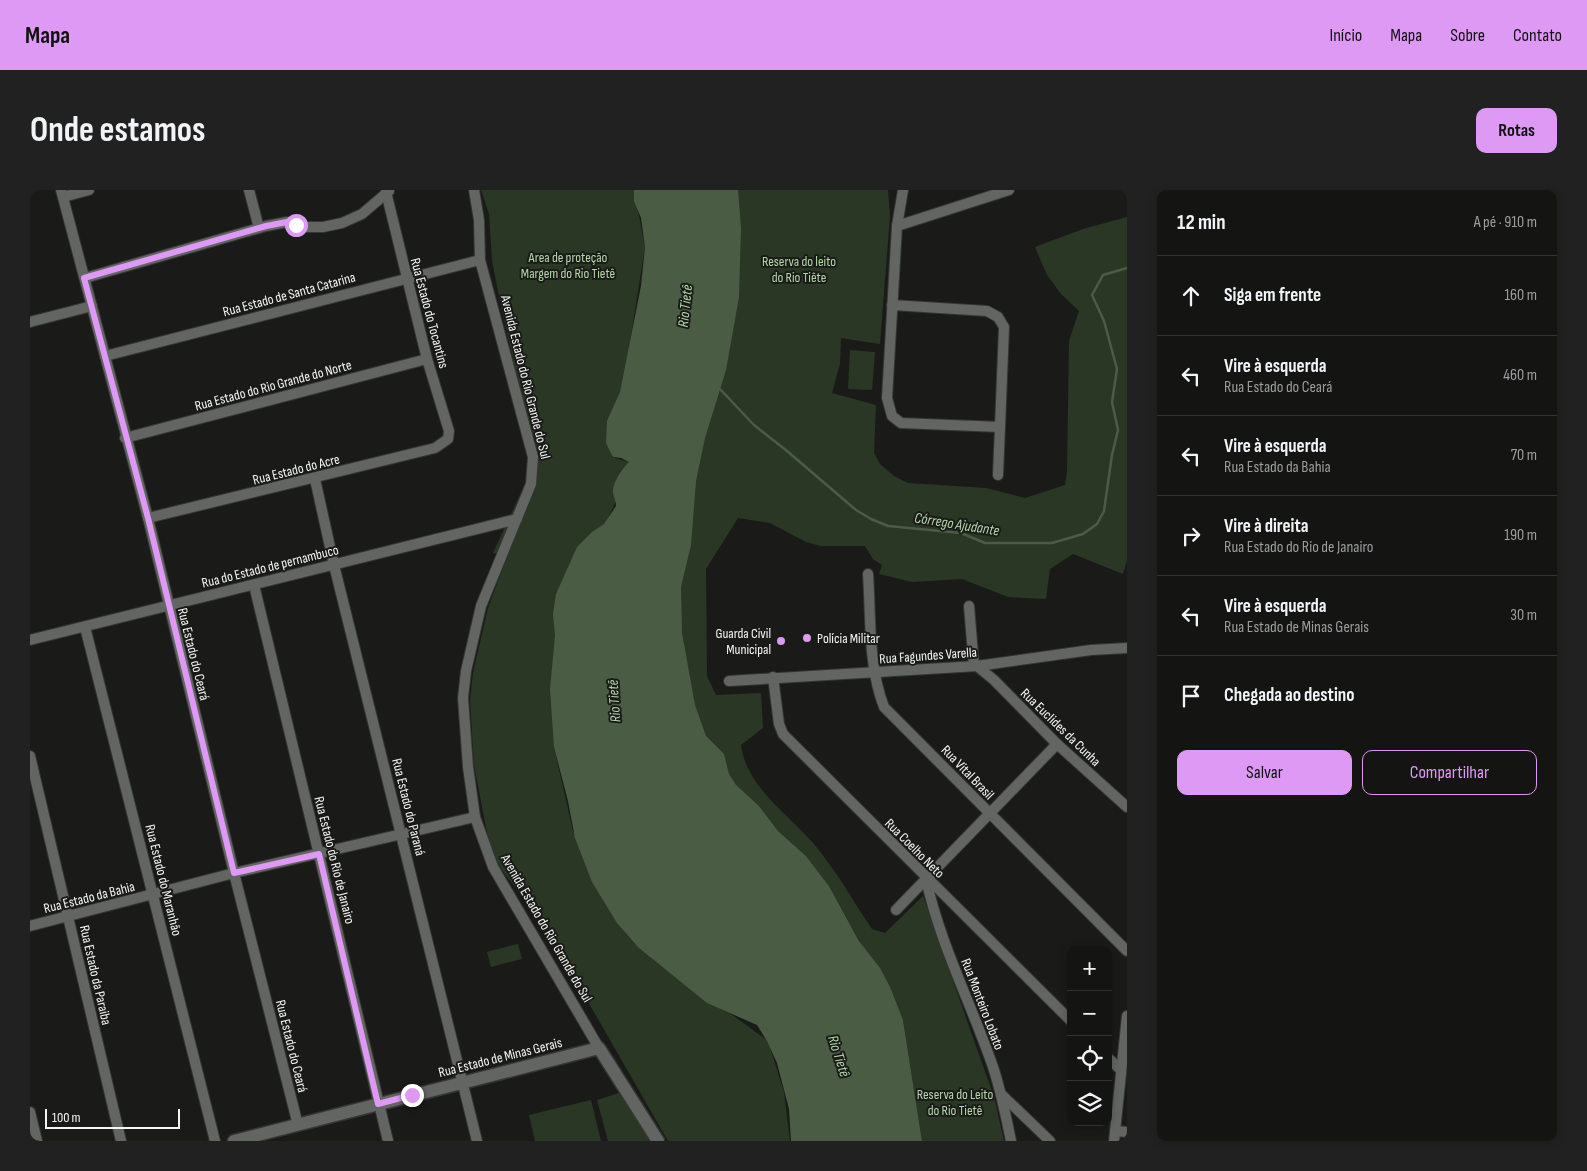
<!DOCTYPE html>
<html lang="pt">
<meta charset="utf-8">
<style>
:root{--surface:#141413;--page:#212121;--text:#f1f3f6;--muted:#9d9ea0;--line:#333;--accent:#dd99f3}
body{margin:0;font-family:"Sofia Sans Condensed",sans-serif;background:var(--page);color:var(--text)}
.controls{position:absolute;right:15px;bottom:15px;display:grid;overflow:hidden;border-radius:10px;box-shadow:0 2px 8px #0003}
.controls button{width:45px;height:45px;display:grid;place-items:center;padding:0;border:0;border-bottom:1px solid var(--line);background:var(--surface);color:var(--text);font:25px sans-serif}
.scale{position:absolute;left:15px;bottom:12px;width:135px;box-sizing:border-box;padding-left:5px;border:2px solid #f4f5f4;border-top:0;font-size:14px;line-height:18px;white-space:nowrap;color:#f4f5f4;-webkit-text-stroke:4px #1a1b19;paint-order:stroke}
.stop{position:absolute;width:15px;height:15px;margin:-11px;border:4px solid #dd99f3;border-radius:50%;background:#fff}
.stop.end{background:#dd99f3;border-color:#fff;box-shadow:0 1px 5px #0008}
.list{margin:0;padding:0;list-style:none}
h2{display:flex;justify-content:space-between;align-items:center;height:65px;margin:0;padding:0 20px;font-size:21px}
h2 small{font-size:16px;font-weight:400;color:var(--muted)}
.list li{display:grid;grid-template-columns:32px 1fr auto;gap:15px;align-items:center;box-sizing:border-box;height:80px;padding:0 20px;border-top:1px solid var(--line)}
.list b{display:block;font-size:19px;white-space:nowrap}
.list p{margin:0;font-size:16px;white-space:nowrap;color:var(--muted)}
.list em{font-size:16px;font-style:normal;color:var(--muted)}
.actions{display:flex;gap:10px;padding:15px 20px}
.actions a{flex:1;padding:11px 0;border:1px solid var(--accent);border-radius:10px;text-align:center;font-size:18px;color:var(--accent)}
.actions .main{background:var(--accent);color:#111}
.icon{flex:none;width:28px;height:28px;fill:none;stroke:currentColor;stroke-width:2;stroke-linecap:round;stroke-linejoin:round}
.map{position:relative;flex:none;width:1097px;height:951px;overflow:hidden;border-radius:10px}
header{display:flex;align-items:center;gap:30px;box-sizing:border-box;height:70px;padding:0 25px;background:var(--accent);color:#111}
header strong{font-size:24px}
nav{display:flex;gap:28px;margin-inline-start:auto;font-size:18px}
.intro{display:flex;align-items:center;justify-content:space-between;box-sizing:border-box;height:120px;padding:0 30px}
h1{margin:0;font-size:35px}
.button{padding:12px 22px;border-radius:10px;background:var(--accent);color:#111;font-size:18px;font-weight:700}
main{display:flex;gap:30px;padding:0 30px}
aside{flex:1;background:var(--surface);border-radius:10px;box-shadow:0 2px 8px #0003}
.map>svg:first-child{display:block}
.green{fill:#2a3725}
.water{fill:#4b5c45}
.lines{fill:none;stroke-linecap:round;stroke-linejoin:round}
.stream{stroke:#4b5c45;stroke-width:2.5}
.minor-casing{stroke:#353635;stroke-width:12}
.tertiary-casing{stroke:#353635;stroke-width:15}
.minor{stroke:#636562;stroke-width:10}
.tertiary{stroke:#636562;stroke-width:12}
.route{stroke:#dd99f3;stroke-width:6}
.poi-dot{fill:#dd99f3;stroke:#1a1b19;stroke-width:2}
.labels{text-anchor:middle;stroke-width:4;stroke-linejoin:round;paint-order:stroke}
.park-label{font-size:14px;fill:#b5d7aa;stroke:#1a1b19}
.street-label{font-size:14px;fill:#f4f5f4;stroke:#1a1b19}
.poi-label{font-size:14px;fill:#f4f5f4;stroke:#1a1b19;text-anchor:end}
.water-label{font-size:15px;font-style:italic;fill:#b4d6a9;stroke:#1a1b19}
</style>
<header>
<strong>Mapa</strong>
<nav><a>Início</a><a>Mapa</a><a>Sobre</a><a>Contato</a></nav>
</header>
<div class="intro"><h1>Onde estamos</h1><a class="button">Rotas</a></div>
<main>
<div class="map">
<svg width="1097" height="951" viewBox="0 0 1097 951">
<rect width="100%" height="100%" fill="#1a1b19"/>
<!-- green -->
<g class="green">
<path d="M 451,0 L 604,0 L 615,57 L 582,267 L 599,272 L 586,311 L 525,445 L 524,557 L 543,641 L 595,742 L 625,771 L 677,812 L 701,824 L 738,851 L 754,902 L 760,951 L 638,951 L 514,735 L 468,675 L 457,643 L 444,575 L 440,510 L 443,483 L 458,418 L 477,367 L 463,363 L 501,281 L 503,256 L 470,112 L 462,70 L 459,24 Z"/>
<path d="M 697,0 L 858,0 L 860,26 L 850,154 L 811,148 L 810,173 L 802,203 L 846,215 L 844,263 L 850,274 L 864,286 L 878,293 L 956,298 L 995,308 L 1035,295 L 1037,281 L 1039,151 L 1049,121 L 1031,104 L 1017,85 L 1005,57 L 1053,39 L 1097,27 L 1097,370 L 1093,384 L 1043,364 L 1020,379 L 1016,409 L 978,407 L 932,389 L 882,392 L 849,384 L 852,375 L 843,369 L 835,356 L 791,356 L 776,352 L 740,333 L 708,328 L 676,379 L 677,486 L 686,505 L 731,503 L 733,538 L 711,555 C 717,600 762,626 788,659 C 808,684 824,712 842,739 L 855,743 L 893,706 L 964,907 L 974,951 L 892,951 L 873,830 L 799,696 L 776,666 L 748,641 L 729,616 L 716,605 L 677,584 L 625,384 Z"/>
<path d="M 820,160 L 845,162 L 842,200 L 818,199 Z"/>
<path d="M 488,754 L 492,769 L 461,777 L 457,762 Z"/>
<path d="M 592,902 L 620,951 L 578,951 L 567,910 Z"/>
<path d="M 561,910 L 571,951 L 505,951 L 499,925 Z"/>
</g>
<!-- water -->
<path class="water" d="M 604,0 L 708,0 L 711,38 L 709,107 L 696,180 L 675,248 L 666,291 L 661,355 L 651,397 L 652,443 L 665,515 L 676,546 L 694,564 L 699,584 L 706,595 L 729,616 L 748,641 L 776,666 L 799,696 L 829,751 L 850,778 L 860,797 L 873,830 L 892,951 L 761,951 L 759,919 L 747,873 L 737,851 L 727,835 L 677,813 L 609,758 L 587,733 L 562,692 L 545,648 L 538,611 L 524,557 L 520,499 L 525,445 L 523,424 L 526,404 L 547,357 L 562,342 L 574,334 L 586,316 C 586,311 584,307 583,303 C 582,293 592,279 599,272 L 591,268 L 583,267 L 576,253 L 577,231 L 590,202 L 611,96 L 615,57 L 611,28 L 604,11 Z"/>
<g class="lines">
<!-- stream -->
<path class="stream" d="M 689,198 L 724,235 L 757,261 L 826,320 L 841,329 L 858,336 L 931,343 L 955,353 L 1022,353 L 1053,344 L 1067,334 L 1074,321 L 1082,265 L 1088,240 L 1082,212 L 1087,179 L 1074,131 L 1062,105 L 1073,85 L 1097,78"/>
<!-- minor casing -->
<g class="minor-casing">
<g id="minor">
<path d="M 31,0 L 118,328 L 204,683 L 268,935"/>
<path d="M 219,0 L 229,38"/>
<path d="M 444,0 L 449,30 L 450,70 L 503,267 L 501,294 L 451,416 L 436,481 L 433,508 L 438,577 L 445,627 L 463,677 L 569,858"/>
<path d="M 33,7 L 59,0"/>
<path d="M 867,36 L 979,0"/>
<path d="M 55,88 L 236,36 L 257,32 L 275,37 L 293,37 L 312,33 L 332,24 L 359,1"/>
<path d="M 862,115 L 957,121 L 968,127 L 974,137 L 970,237 L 871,233 L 862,226 L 857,208 L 867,36 L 873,0"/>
<path d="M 0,132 L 62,116"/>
<path d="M 75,166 L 450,70"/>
<path d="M 95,248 L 397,169"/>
<path d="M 968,285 L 970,237"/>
<path d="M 285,289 L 304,375 L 447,951"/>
<path d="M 118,328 L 405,258 L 418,249 L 419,241 L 397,169 L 356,2"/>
<path d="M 838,384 C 841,427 838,476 854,517 L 1097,761"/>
<path d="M 224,395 L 358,951"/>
<path d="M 939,416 L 944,476"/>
<path d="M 55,437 L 185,951"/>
<path d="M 0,450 L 487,329"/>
<path d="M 947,476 L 964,490 L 1027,554 L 1097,617"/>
<path d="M 743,487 L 749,534 L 753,544 L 1041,831"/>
<path d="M 699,491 L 947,476 L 1061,460 L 1097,458"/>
<path d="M 0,566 L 91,951"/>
<path d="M 896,689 C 910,754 941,813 963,877 C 971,901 976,926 981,951"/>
<path d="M 866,720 L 1027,554"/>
<path d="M 0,736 L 204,683 L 445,627"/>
<path d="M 1078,868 L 1091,880"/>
<path d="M 971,904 L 1020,951"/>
<path d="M 0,922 L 7,951"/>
<path d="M 1085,941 L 1097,942"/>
<path d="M 1084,951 L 1097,826"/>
</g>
</g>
<!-- tertiary casing -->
<g class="tertiary-casing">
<path id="tertiary" d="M 204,951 L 569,858 L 628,951"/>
</g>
<!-- minor -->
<use href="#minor" class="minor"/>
<!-- tertiary -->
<use href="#tertiary" class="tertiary"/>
</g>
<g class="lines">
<!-- route -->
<path class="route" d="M 266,35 L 257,32 L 236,36 L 54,88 L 118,328 L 204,683 L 289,664 L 348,914 L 382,905"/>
</g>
<!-- markers -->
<g class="poi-dot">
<circle cx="777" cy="448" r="5"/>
<circle cx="751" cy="451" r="5"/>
</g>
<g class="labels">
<!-- park labels -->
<g class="park-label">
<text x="538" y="72">Area de proteção<tspan x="538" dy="16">Margem do Rio Tietê</tspan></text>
<text x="769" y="76">Reserva do leito<tspan x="769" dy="16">do Rio Tiête</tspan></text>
<text x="925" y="909">Reserva do Leito<tspan x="925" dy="16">do Rio Tietê</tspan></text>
</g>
<!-- street labels -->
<g class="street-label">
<text transform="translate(259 104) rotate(-15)" y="5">Rua Estado de Santa Catarina</text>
<text transform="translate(400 123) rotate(75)" y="5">Rua Estado do Tocantins</text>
<text transform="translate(496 187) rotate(76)" y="5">Avenida Estado do Rio Grande do Sul</text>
<text transform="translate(243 195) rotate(-15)" y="5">Rua Estado do Rio Grande do Norte</text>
<text transform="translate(266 279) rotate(-14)" y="5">Rua Estado do Acre</text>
<text transform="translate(240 376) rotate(-14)" y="5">Rua do Estado de pernambuco</text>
<text transform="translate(164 464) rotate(76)" y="5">Rua Estado do Ceará</text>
<text transform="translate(898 465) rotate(-4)" y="5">Rua Fagundes Varella</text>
<text transform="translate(1031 537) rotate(44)" y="5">Rua Euclides da Cunha</text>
<text transform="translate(938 582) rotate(46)" y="5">Rua Vital Brasil</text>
<text transform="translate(379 617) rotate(76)" y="5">Rua Estado do Paraná</text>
<text transform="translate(885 658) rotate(45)" y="5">Rua Coelho Neto</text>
<text transform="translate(305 670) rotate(76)" y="5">Rua Estado do Rio de Janairo</text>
<text transform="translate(134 690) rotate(76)" y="5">Rua Estado do Maranhão</text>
<text transform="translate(59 707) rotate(-14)" y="5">Rua Estado da Bahia</text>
<text transform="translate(517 738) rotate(60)" y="5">Avenida Estado do Rio Grande do Sul</text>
<text transform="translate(66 785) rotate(77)" y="5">Rua Estado da Paraiba</text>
<text transform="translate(953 814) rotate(69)" y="5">Rua Monteiro Lobato</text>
<text transform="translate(262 856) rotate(76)" y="5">Rua Estado do Ceará</text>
<text transform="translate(470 867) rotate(-14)" y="5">Rua Estado de Minas Gerais</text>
</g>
<!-- poi labels -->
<g class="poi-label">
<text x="741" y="448">Guarda Civil<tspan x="741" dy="16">Municipal</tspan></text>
<text x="787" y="453" text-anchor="start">Polícia Militar</text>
</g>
<!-- water labels -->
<g class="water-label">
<text transform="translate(655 116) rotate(-84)" y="5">Rio Tietê</text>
<text transform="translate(927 334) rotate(9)" y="5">Córrego Ajudante</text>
<text transform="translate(584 511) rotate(-94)" y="5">Rio Tietê</text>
<text transform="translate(809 866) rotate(72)" y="5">Rio Tietê</text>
</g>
</g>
</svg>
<div class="controls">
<button>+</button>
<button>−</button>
<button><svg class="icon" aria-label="locate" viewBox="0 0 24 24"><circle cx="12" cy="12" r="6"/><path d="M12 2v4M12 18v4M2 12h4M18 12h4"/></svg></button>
<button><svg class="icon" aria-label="layers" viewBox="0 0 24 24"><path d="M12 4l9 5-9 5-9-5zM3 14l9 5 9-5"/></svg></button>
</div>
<div class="scale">100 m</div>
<div class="stop" style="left:266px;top:35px"></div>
<div class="stop end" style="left:382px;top:905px"></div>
</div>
<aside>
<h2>12 min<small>A pé · 910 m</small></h2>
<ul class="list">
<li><svg class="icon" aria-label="ahead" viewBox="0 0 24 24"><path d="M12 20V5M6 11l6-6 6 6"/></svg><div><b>Siga em frente</b></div><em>160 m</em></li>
<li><svg class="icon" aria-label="left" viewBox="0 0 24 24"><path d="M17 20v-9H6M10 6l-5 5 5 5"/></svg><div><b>Vire à esquerda</b><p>Rua Estado do Ceará</p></div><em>460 m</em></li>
<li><svg class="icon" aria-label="left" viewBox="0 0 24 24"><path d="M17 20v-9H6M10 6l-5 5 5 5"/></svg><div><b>Vire à esquerda</b><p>Rua Estado da Bahia</p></div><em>70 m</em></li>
<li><svg class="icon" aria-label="right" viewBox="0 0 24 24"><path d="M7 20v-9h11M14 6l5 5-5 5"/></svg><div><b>Vire à direita</b><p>Rua Estado do Rio de Janairo</p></div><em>190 m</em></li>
<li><svg class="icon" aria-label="left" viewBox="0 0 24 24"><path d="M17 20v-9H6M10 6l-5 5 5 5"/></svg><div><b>Vire à esquerda</b><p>Rua Estado de Minas Gerais</p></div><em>30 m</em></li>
<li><svg class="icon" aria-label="arrive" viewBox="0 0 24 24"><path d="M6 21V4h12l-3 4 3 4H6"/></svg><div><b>Chegada ao destino</b></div></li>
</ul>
<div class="actions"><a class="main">Salvar</a><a>Compartilhar</a></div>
</aside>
</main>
